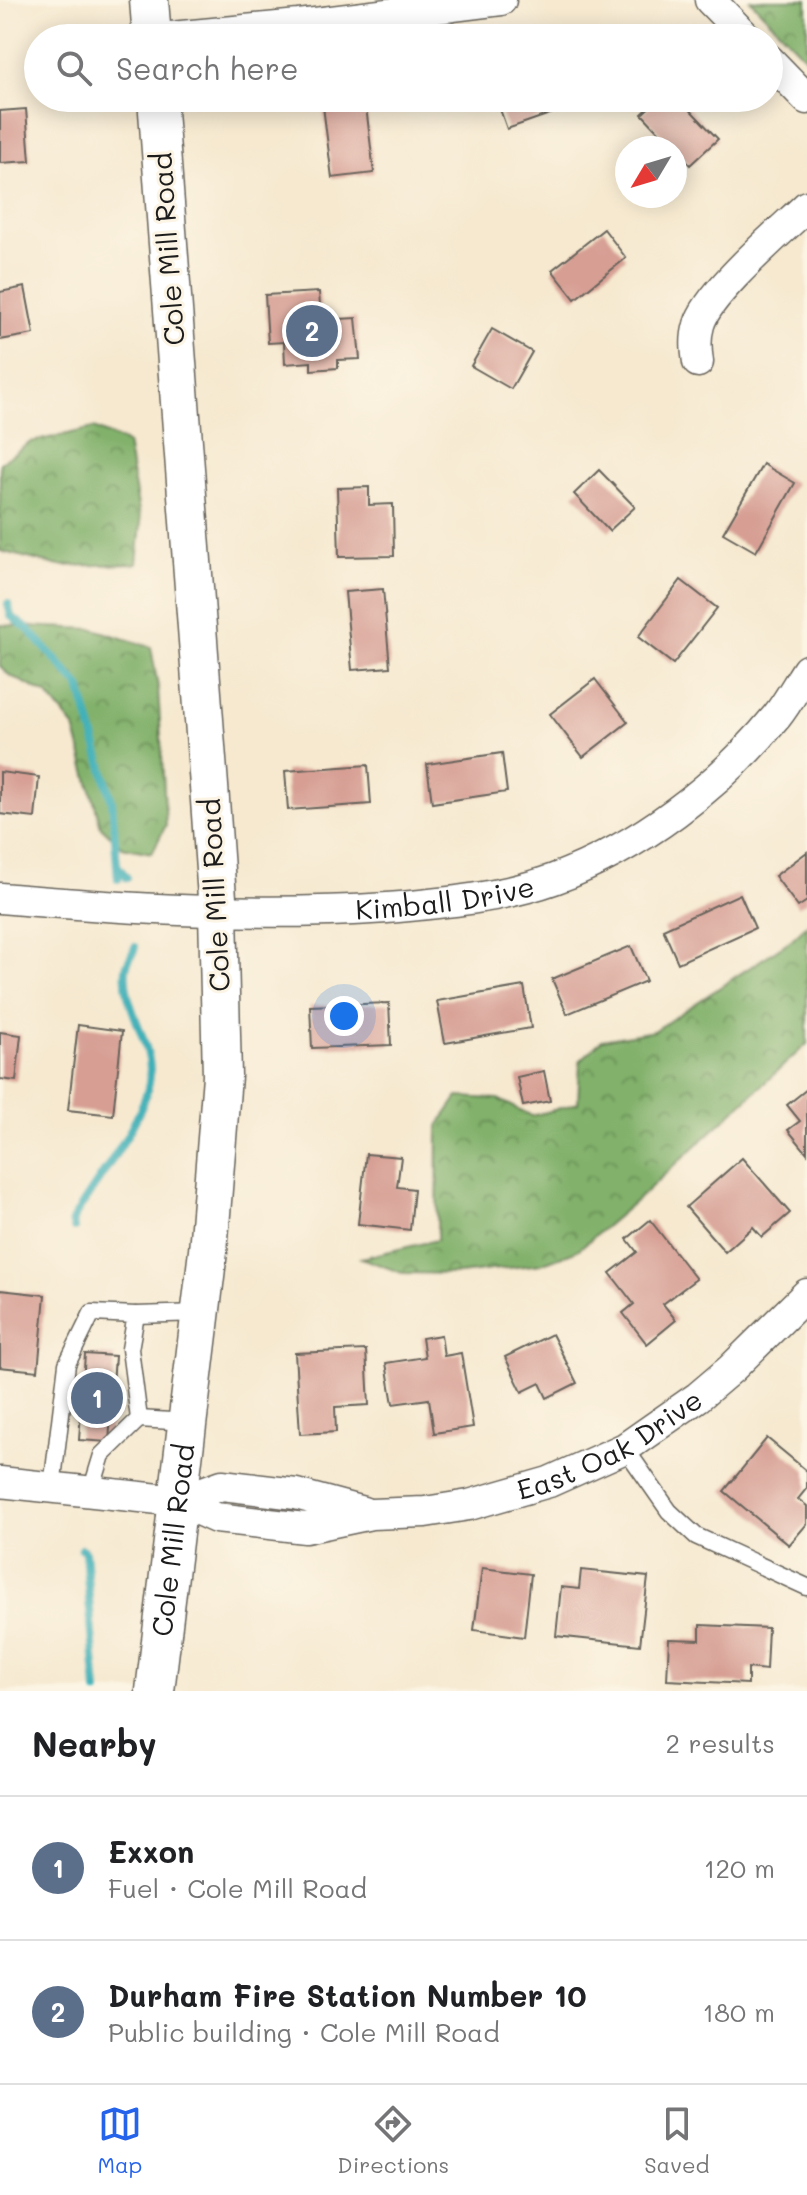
<!DOCTYPE html>
<meta charset="utf-8">
<style>
:root{--surface:#fff;--page:#f6f6f6;--text:#202124;--muted:#757577;--line:#e0e0e0;--accent:#2563eb}
body{margin:0;font-family:Mali,sans-serif;background:var(--page);color:var(--text)}
.compass{position:absolute;left:615px;top:136px;width:72px;height:72px;border-radius:50%;background:var(--surface);box-shadow:0 4px 20px #0003;rotate:232deg}
.you{position:absolute;left:344px;top:1016px;width:28px;height:28px;margin:-20px;border:6px solid #fff;border-radius:50%;background:#1a73e8;box-shadow:0 0 0 12px #1a73e833}
.badge{display:grid;place-items:center;width:52px;height:52px;border-radius:50%;background:var(--accent);color:#fff;font-size:26px;font-weight:700}
.pin{position:absolute;translate:-50% -50%;border:4px solid #fff;box-shadow:0 2px 8px #0006}
.list{margin:0;padding:0;list-style:none}
h2{display:flex;justify-content:space-between;align-items:center;height:104px;margin:0;padding:0 32px;font-size:34px}
h2 small{font-size:26px;font-weight:400;color:var(--muted)}
.list li{display:grid;grid-template-columns:52px 1fr auto;gap:24px;align-items:center;box-sizing:border-box;height:144px;padding:0 32px;border-top:2px solid var(--line)}
.list b{display:block;font-size:30px;white-space:nowrap}
.list p{margin:0;font-size:26px;white-space:nowrap;color:var(--muted)}
.list em{font-size:26px;font-style:normal;color:var(--muted)}
.icon{flex:none;width:44px;height:44px;fill:none;stroke:currentColor;stroke-width:2;stroke-linecap:round;stroke-linejoin:round}
.map{position:relative;flex:none;width:807px;height:1691px;overflow:hidden}
.search{position:absolute;background:var(--surface);box-shadow:0 4px 20px #0003;left:24px;right:24px;top:24px;height:88px;display:flex;align-items:center;gap:20px;box-sizing:border-box;padding:0 28px;border-radius:44px;color:var(--muted);font-size:30px}
.sheet{height:392px;background:var(--surface)}
nav{display:flex;justify-content:space-around;align-items:center;box-sizing:border-box;height:112px;border-top:2px solid var(--line);background:var(--surface);font-size:22px;color:var(--muted)}
nav a{display:grid;justify-items:center;gap:4px}
nav .on{color:var(--accent)}
.map>svg:first-child{display:block}
.forest{fill:url(#forest-crowns);stroke:#4e6643;stroke-width:2}
.lines{fill:none;stroke-linecap:round;stroke-linejoin:round}
.stream{stroke:#40b0b8;stroke-width:8}
.building{fill:#d79f94}
.service-casing{stroke:#68645b;stroke-width:19}
.minor-casing{stroke:#68645b;stroke-width:33}
.tertiary-casing{stroke:#68645b;stroke-width:41}
.service{stroke:#fff;stroke-width:16}
.minor{stroke:#fff;stroke-width:30}
.tertiary{stroke:#fff;stroke-width:38}
.labels{text-anchor:middle;stroke-width:6;stroke-linejoin:round;paint-order:stroke}
.street-label{font-size:28px;fill:#1c1c1c;stroke:#fcf5e5}
</style>
<div class="map">
<svg width="807" height="1691" viewBox="0 0 807 1691">
<defs>
<pattern id="forest-crowns" width="20" height="18" patternUnits="userSpaceOnUse" patternTransform="scale(2)"><rect width="20" height="18" fill="#81b16a"/><path d="M2 6a3 3 0 1 1 6 0M12 15a3 3 0 1 1 6 0" fill="none" stroke="#698f56"/></pattern>
</defs>
<rect width="100%" height="100%" fill="#fcf5e5"/>
<filter id="ink" filterUnits="userSpaceOnUse"><feTurbulence type="fractalNoise" baseFrequency=".0125" numOctaves="2"/><feDisplacementMap in="SourceGraphic" scale="16" xChannelSelector="R" yChannelSelector="G"/><feConvolveMatrix kernelMatrix="1 2 1 2 8 2 1 2 1" color-interpolation-filters="sRGB"/></filter>
<filter id="wash" filterUnits="userSpaceOnUse"><feTurbulence type="fractalNoise" baseFrequency=".006" numOctaves="4" result="noise"/><feDisplacementMap in="SourceGraphic" scale="32" xChannelSelector="R" yChannelSelector="G"/><feGaussianBlur stdDeviation="1.8" result="paint"/><feColorMatrix in="noise" values="0 0 0 0 0 0 0 0 0 0 0 0 0 0 0 0 0 1.4 0 .05"/><feComposite in="paint" operator="in"/></filter>
<g filter="url(#wash)">
<rect width="100%" height="100%" fill="#f6e9d0"/>
<!-- forest -->
<g class="forest">
<path d="M 750,0 L 807,0 L 807,59 Z"/>
<path d="M 94,428 L 127,443 L 141,523 L 137,564 L 59,566 L 0,551 L 0,463 L 31,442 Z"/>
<path d="M 0,625 L 94,629 L 151,647 L 158,687 L 166,825 L 152,853 L 122,847 L 101,827 L 74,727 L 48,695 L 9,675 L 0,666 Z"/>
<path d="M 807,925 L 807,1044 L 639,1198 L 578,1250 L 541,1264 L 459,1274 L 402,1273 L 361,1258 L 437,1240 L 438,1126 L 458,1097 L 498,1099 L 532,1116 L 578,1103 L 580,1061 L 602,1040 L 654,1031 L 791,940 Z"/>
</g>
<g class="lines">
<!-- stream -->
<g class="stream">
<path d="M 8,604 L 11,616 L 29,630 L 80,687 L 112,801 L 118,879"/>
<path d="M 117,865 L 127,878"/>
<path d="M 74,1228 L 72,1221 C 94,1183 152,1113 150,1070 C 149,1036 122,1004 126,969 C 127,961 133,955 135,947"/>
<path d="M 82,1549 L 85,1552 L 97,1691"/>
</g>
</g>
<g id="blocks">
<!-- building -->
<g class="building">
<path d="M 322,98 L 365,98 L 374,173 L 332,178 Z"/>
<path d="M 496,98 L 583,98 L 584,102 L 507,129 Z"/>
<path d="M 659,98 L 679,98 L 718,139 L 690,165 L 642,114 Z"/>
<path d="M 26,109 L 30,161 L 0,163 L 0,111 Z"/>
<path d="M 604,229 L 626,258 L 575,299 L 552,270 Z"/>
<path d="M 25,287 L 34,334 L 0,340 L 0,292 Z"/>
<path d="M 319,292 L 321,320 L 356,318 L 360,359 L 338,360 L 338,368 L 311,370 L 311,362 L 285,364 L 284,342 L 268,343 L 265,295 Z"/>
<path d="M 492,329 L 532,352 L 511,389 L 471,366 Z"/>
<path d="M 763,464 L 795,483 L 756,552 L 723,533 Z"/>
<path d="M 599,470 L 635,507 L 609,531 L 574,494 Z"/>
<path d="M 369,487 L 369,505 L 393,504 L 394,556 L 339,557 L 337,488 Z"/>
<path d="M 681,580 L 717,608 L 673,664 L 638,637 Z"/>
<path d="M 383,589 L 390,667 L 352,670 L 345,592 Z"/>
<path d="M 595,679 L 628,722 L 583,757 L 550,714 Z"/>
<path d="M 502,753 L 507,792 L 432,803 L 427,764 Z"/>
<path d="M 368,765 L 371,804 L 288,810 L 285,771 Z"/>
<path d="M 0,772 L 39,777 L 35,818 L 0,814 Z"/>
<path d="M 807,852 L 807,901 L 798,907 L 775,876 Z"/>
<path d="M 740,894 L 755,928 L 678,963 L 663,929 Z"/>
<path d="M 631,946 L 646,981 L 567,1014 L 552,979 Z"/>
<path d="M 524,986 L 531,1028 L 445,1043 L 437,1001 Z"/>
<path d="M 389,1003 L 391,1045 L 312,1048 L 310,1006 Z"/>
<path d="M 78,1025 L 122,1031 L 113,1115 L 68,1110 Z"/>
<path d="M 0,1032 L 21,1035 L 16,1081 L 0,1079 Z"/>
<path d="M 544,1071 L 550,1101 L 523,1106 L 517,1077 Z"/>
<path d="M 807,1089 L 807,1153 L 788,1130 L 800,1121 L 787,1105 Z"/>
<path d="M 366,1154 L 401,1157 L 397,1187 L 414,1189 L 410,1230 L 358,1224 Z"/>
<path d="M 742,1158 L 790,1213 L 762,1237 L 753,1227 L 725,1252 L 686,1207 Z"/>
<path d="M 650,1220 L 696,1279 L 663,1304 L 676,1320 L 647,1344 L 623,1313 L 634,1304 L 610,1273 L 637,1252 L 627,1239 Z"/>
<path d="M 0,1290 L 45,1295 L 38,1371 L 0,1367 Z"/>
<path d="M 552,1334 L 577,1383 L 547,1398 L 540,1383 L 522,1392 L 505,1357 Z"/>
<path d="M 441,1335 L 444,1356 L 461,1353 L 473,1427 L 434,1433 L 429,1399 L 393,1404 L 386,1363 L 425,1357 L 422,1338 Z"/>
<path d="M 366,1350 L 369,1405 L 335,1407 L 336,1432 L 300,1434 L 295,1353 Z"/>
<path d="M 85,1354 L 115,1356 L 109,1442 L 79,1440 Z"/>
<path d="M 767,1438 L 807,1471 L 807,1488 L 798,1499 L 807,1506 L 807,1524 L 789,1545 L 724,1491 Z"/>
<path d="M 482,1568 L 531,1574 L 524,1637 L 474,1630 Z"/>
<path d="M 581,1570 L 648,1577 L 640,1645 L 556,1636 L 561,1587 L 579,1589 Z"/>
<path d="M 700,1625 L 768,1628 L 766,1670 L 748,1668 L 748,1684 L 667,1680 L 669,1639 L 700,1640 Z"/>
</g>
</g>
</g>
<g filter="url(#ink)">
<use href="#blocks" fill-opacity="0" stroke="#68645b" stroke-width="2"/>
<g class="lines">
<!-- service casing -->
<g class="service-casing">
<g id="service">
<path d="M 136,1315 L 200,1313"/>
<path d="M 139,1419 L 187,1422"/>
<path d="M 625,1448 L 669,1511 L 696,1536 L 807,1587"/>
<path d="M 52,1487 L 67,1364 L 92,1313 L 136,1315 L 130,1349 L 139,1419 L 102,1455 L 91,1491"/>
</g>
</g>
<!-- minor casing -->
<g class="minor-casing">
<g id="minor">
<path d="M 710,0 L 747,38"/>
<path d="M 160,38 L 299,25 L 501,0"/>
<path d="M 769,60 L 807,99"/>
<path d="M 698,362 C 696,349 695,338 699,325 C 707,294 781,231 807,206"/>
<path id="s1" d="M 0,898 C 129,909 258,917 387,908 C 444,903 501,898 554,879 C 639,848 720,786 777,716 C 788,702 797,685 807,670"/>
<path id="s2" d="M 0,1482 L 178,1501 L 216,1518 L 305,1528 L 371,1514 L 425,1512 L 469,1505 L 549,1482 L 625,1448 L 698,1397 L 731,1369 L 807,1294"/>
<path d="M 178,1501 L 222,1485 L 296,1494 L 363,1512"/>
</g>
</g>
<!-- tertiary casing -->
<g class="tertiary-casing">
<g id="tertiary">
<path d="M 149,0 L 152,38"/>
<path id="s3" d="M 155,1691 L 208,1251 L 222,1076 L 218,912 L 209,786 L 157,98"/>
</g>
</g>
<!-- service -->
<use href="#service" class="service"/>
<!-- minor -->
<use href="#minor" class="minor"/>
<!-- tertiary -->
<use href="#tertiary" class="tertiary"/>
</g>
</g>
<g class="labels">
<!-- street labels -->
<g class="street-label">
<text transform="translate(168 249) rotate(-94)" y="10">Cole Mill Road</text>
<text transform="translate(215 895) rotate(-93)" y="10">Cole Mill Road</text>
<text dy="10" stroke="none"><textPath href="#s1" startOffset="446">Kimball Drive</textPath></text>
<text dy="10" stroke="none"><textPath href="#s2" startOffset="630">East Oak Drive</textPath></text>
<text dy="10" stroke="none"><textPath href="#s3" startOffset="152">Cole Mill Road</textPath></text>
</g>
</g>
</svg>
<svg class="compass" viewBox="-18 -18 36 36"><path d="M0-13l5 13h-10z" fill="#e53935"/><path d="M0 13l5-13h-10z" fill="#757577"/></svg>
<div class="you"></div>
<div class="pin badge" style="left:97px;top:1398px;background:#5c6f8a">1</div>
<div class="pin badge" style="left:312px;top:331px;background:#5c6f8a">2</div>
<div class="search"><svg class="icon" aria-label="search" viewBox="0 0 24 24"><circle cx="10" cy="10" r="6"/><path d="M15 15l6 6"/></svg>Search here</div>
</div>
<section class="sheet">
<h2>Nearby<small>2 results</small></h2>
<ul class="list">
<li><span class="badge" style="background:#5c6f8a">1</span><div><b>Exxon</b><p>Fuel · Cole Mill Road</p></div><em>120 m</em></li>
<li><span class="badge" style="background:#5c6f8a">2</span><div><b>Durham Fire Station Number 10</b><p>Public building · Cole Mill Road</p></div><em>180 m</em></li>
</ul>
</section>
<nav>
<a class="on"><svg class="icon" aria-label="map" viewBox="0 0 24 24"><path d="M3 6l6-2 6 2 6-2v14l-6 2-6-2-6 2zM9 4v14M15 6v14"/></svg>Map</a>
<a><svg class="icon" aria-label="directions" viewBox="0 0 24 24"><path d="M12 3l9 9-9 9-9-9zM9 14v-3h6M13 9l2 2-2 2"/></svg>Directions</a>
<a><svg class="icon" aria-label="saved" viewBox="0 0 24 24"><path d="M7 4h10v16l-5-4-5 4z"/></svg>Saved</a>
</nav>
